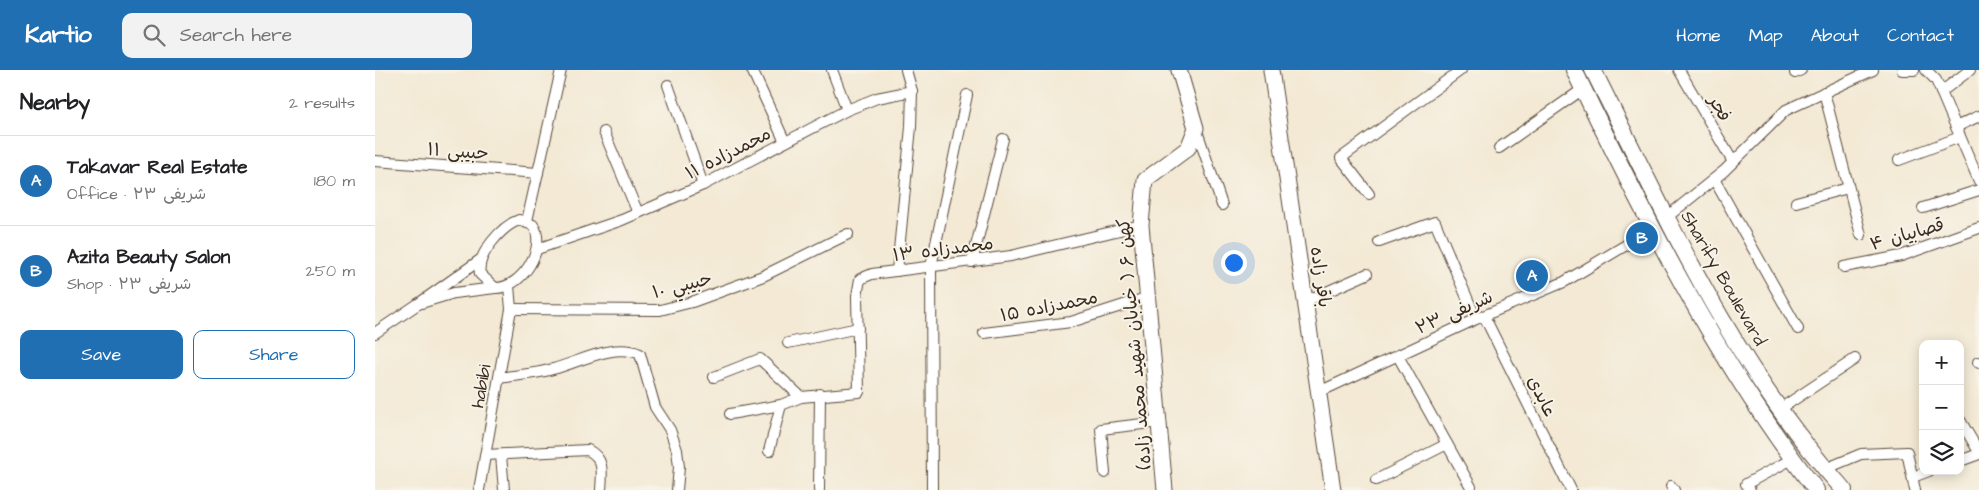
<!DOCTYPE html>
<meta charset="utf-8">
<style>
:root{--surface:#fff;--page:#f2f2f2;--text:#202124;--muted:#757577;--line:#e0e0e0;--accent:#1f6fb2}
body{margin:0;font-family:"Architects Daughter","Playpen Sans Arabic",sans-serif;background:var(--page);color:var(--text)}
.controls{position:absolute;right:15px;bottom:15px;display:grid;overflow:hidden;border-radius:10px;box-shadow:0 2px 12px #0003}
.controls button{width:45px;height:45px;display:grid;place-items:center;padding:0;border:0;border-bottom:1px solid var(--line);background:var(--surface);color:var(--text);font:25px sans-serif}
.you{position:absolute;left:858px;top:192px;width:18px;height:18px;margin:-12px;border:4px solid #fff;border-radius:50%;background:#1a73e8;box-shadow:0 0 0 8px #1a73e833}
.badge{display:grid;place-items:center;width:32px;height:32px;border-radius:50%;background:var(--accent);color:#fff;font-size:16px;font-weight:700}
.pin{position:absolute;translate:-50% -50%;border:2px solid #fff;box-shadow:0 1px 5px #0006}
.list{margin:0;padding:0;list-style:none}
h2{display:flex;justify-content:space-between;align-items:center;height:65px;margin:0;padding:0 20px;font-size:21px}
h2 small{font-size:16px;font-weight:400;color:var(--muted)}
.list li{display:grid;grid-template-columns:32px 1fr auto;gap:15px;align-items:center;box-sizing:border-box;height:90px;padding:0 20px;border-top:1px solid var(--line)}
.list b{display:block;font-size:19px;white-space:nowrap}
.list p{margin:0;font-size:16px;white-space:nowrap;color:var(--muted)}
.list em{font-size:16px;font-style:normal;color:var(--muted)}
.actions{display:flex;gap:10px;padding:15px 20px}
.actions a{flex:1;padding:11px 0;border:1px solid var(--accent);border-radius:10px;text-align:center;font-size:18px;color:var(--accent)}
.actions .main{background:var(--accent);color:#fff}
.icon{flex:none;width:28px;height:28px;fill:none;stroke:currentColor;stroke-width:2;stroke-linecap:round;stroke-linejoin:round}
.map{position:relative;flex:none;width:1604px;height:420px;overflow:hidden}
header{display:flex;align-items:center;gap:30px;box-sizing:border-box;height:70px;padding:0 25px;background:var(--accent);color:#fff}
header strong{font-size:24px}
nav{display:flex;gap:28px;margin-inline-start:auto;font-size:18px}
.search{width:350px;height:45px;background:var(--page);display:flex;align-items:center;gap:12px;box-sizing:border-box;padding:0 18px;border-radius:10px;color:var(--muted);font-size:19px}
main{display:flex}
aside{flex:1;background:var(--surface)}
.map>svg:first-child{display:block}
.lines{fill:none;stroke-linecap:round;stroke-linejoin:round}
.street-casing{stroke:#574739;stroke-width:12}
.secondary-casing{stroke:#574739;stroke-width:17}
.primary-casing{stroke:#574739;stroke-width:18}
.street{stroke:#fff;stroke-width:10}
.secondary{stroke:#fff;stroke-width:15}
.primary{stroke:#fff;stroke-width:16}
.labels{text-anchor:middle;stroke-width:4;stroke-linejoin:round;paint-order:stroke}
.street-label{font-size:18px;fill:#3b2a1e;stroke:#f7f3e8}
</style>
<header>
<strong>Kartio</strong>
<div class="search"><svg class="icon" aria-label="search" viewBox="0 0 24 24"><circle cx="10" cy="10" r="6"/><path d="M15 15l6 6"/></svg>Search here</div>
<nav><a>Home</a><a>Map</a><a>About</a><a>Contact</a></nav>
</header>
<main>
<aside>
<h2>Nearby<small>2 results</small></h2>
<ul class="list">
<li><span class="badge">A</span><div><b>Takavar Real Estate</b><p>Office · شریفی ۲۳</p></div><em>180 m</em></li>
<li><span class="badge">B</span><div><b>Azita Beauty Salon</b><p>Shop · شریفی ۲۳</p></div><em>250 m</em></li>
</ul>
<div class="actions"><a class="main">Save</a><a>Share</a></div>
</aside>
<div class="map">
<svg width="1604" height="420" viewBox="0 0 1604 420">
<rect width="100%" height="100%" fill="#f7f3e8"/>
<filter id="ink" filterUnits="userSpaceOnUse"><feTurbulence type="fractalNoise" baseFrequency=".02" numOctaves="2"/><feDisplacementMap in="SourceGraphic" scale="10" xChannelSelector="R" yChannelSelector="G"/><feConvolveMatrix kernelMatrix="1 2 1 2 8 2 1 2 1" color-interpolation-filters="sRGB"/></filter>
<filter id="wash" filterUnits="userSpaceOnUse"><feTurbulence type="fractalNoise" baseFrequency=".0096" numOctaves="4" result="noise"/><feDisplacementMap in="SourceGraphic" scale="20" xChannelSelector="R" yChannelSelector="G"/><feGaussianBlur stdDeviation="1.12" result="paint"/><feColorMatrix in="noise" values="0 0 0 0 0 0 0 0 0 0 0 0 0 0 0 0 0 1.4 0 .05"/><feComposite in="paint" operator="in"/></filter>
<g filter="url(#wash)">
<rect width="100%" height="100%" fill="#f3e9d4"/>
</g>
<g filter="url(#ink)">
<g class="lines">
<!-- street casing -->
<g class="street-casing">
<g id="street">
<path d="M 377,0 L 410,72"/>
<path d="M 457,0 L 472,40"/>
<path d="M 1304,0 L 1358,92"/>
<path d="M 1527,0 L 1539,0"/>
<path d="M 1551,0 L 1561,10 L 1604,111"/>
<path d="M 1420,3 L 1426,0"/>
<path d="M 293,15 L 328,115"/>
<path d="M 1449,22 L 1486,165"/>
<path d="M 1566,22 L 1595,0"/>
<path d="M 1581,57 L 1604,46"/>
<path d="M 821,58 L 847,135"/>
<path d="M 229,62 L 263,143"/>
<path d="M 1124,78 L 1208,19"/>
<path d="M 1524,90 L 1585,67"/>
<path d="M 0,91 L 163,103"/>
<path d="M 1339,109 L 1423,259"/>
<path d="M 994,124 L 966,88 L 1086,0"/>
<path d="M 1421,132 L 1473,118"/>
<path d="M 1548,138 L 1604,120"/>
<path d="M 1292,147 L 1349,101 L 1411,40 L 1498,0"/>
<path d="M 144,150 L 158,155 C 173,178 146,219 120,218 L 105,204 C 101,185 127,156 144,150 Z"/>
<path d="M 152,151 L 186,0"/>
<path d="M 1004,172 L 1060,152 L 1101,249"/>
<path d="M 162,179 L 247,150 L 328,115 L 472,40 L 502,28 L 537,21 L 531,0"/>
<path d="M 105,190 L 43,234 L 79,223 L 120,218"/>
<path d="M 597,192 L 628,69"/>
<path d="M 1469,197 L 1526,186 L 1604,158"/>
<path d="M 522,201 L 536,57 L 537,21"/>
<path d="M 931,231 L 992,204"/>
<path d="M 136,239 L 285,240 L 317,232 L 388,206 L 473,164"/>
<path d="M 1109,246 L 1196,420"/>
<path d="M 0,263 L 43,234"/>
<path d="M 609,263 L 696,252 L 774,227"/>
<path d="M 413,273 L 483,258"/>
<path d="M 1023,286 L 1096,417"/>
<path d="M 1603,292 L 1604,293"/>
<path d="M 339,307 L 385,289 L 426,327"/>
<path d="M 124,308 C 142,305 161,304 178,299 C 205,292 239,272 265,284 L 280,337 L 295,360 L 302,380 L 304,397 L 302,420"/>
<path d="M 944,322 L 1101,249 L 1189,212 L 1278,159"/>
<path d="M 1405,339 L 1480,289"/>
<path d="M 355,344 L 406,335 L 426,327 L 484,322 L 482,226 L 485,209 L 497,204 L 636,186 L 766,155"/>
<path d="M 1585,350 L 1604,382"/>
<path d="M 394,381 L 406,335"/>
<path d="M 110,385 L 213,380 C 230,389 227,402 226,420"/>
<path d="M 126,385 L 129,420"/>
<path d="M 1585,391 L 1604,384"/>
<path d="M 1450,399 L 1486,384 L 1532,382 L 1540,420"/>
<path d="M 730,403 L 726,359 L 784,352"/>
<path d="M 1538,407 L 1554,401"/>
<path d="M 1001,410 L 1072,374"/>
<path d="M 1296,416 L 1299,420"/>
<path d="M 104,420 L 136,239 L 134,216"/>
<path d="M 444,420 L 445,324"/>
<path d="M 557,420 L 556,197 L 592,25"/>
<path d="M 1375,420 L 1371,414 L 1417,389"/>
</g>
</g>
<!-- secondary casing -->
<g class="secondary-casing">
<g id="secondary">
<path d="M 896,0 L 958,420"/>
<path d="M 790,420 L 766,155 L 770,110 L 813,78 L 821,58 L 804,0"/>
</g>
</g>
<!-- primary casing -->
<g class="primary-casing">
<g id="primary">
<path d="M 1199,0 C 1269,146 1342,292 1441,420"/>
<path d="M 1218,0 C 1291,145 1359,299 1469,420"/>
</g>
</g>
<!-- street -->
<use href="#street" class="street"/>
<!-- secondary -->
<use href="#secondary" class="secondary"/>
<!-- primary -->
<use href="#primary" class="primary"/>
</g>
</g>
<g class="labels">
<!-- street labels -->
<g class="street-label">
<text transform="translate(1345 38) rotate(60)" y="6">فجر</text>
<text transform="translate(83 81) rotate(4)" y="6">حبیبی ۱۱</text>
<text transform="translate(353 83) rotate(-27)" y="6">محمدزاده ۱۱</text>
<text transform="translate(1532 164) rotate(-16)" y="6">قصابیان ۴</text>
<text transform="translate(568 179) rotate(-7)" y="6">محمدزاده ۱۳</text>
<text transform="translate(946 207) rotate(82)" y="6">باقر زاده</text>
<text transform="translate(1349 208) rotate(60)" y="6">Sharify Boulevard</text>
<text transform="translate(307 215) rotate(-14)" y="6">حبيبي ١٠</text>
<text transform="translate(674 236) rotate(-11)" y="6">محمدزاده ۱۵</text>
<text transform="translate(1079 242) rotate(-24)" y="6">شریفی ۲۳</text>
<text transform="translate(759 274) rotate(-95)" y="6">کهن ۶ ( خیابان شهید محمد زاده)</text>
<text transform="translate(106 316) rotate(-80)" y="6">habibi</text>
<text transform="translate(1167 326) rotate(64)" y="6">عابدی</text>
</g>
</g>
</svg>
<div class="controls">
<button>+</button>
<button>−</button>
<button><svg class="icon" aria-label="layers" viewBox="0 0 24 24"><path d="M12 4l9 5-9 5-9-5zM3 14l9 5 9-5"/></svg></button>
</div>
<div class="you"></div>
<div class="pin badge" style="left:1157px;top:206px">A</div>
<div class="pin badge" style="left:1267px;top:168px">B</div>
</div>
</main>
